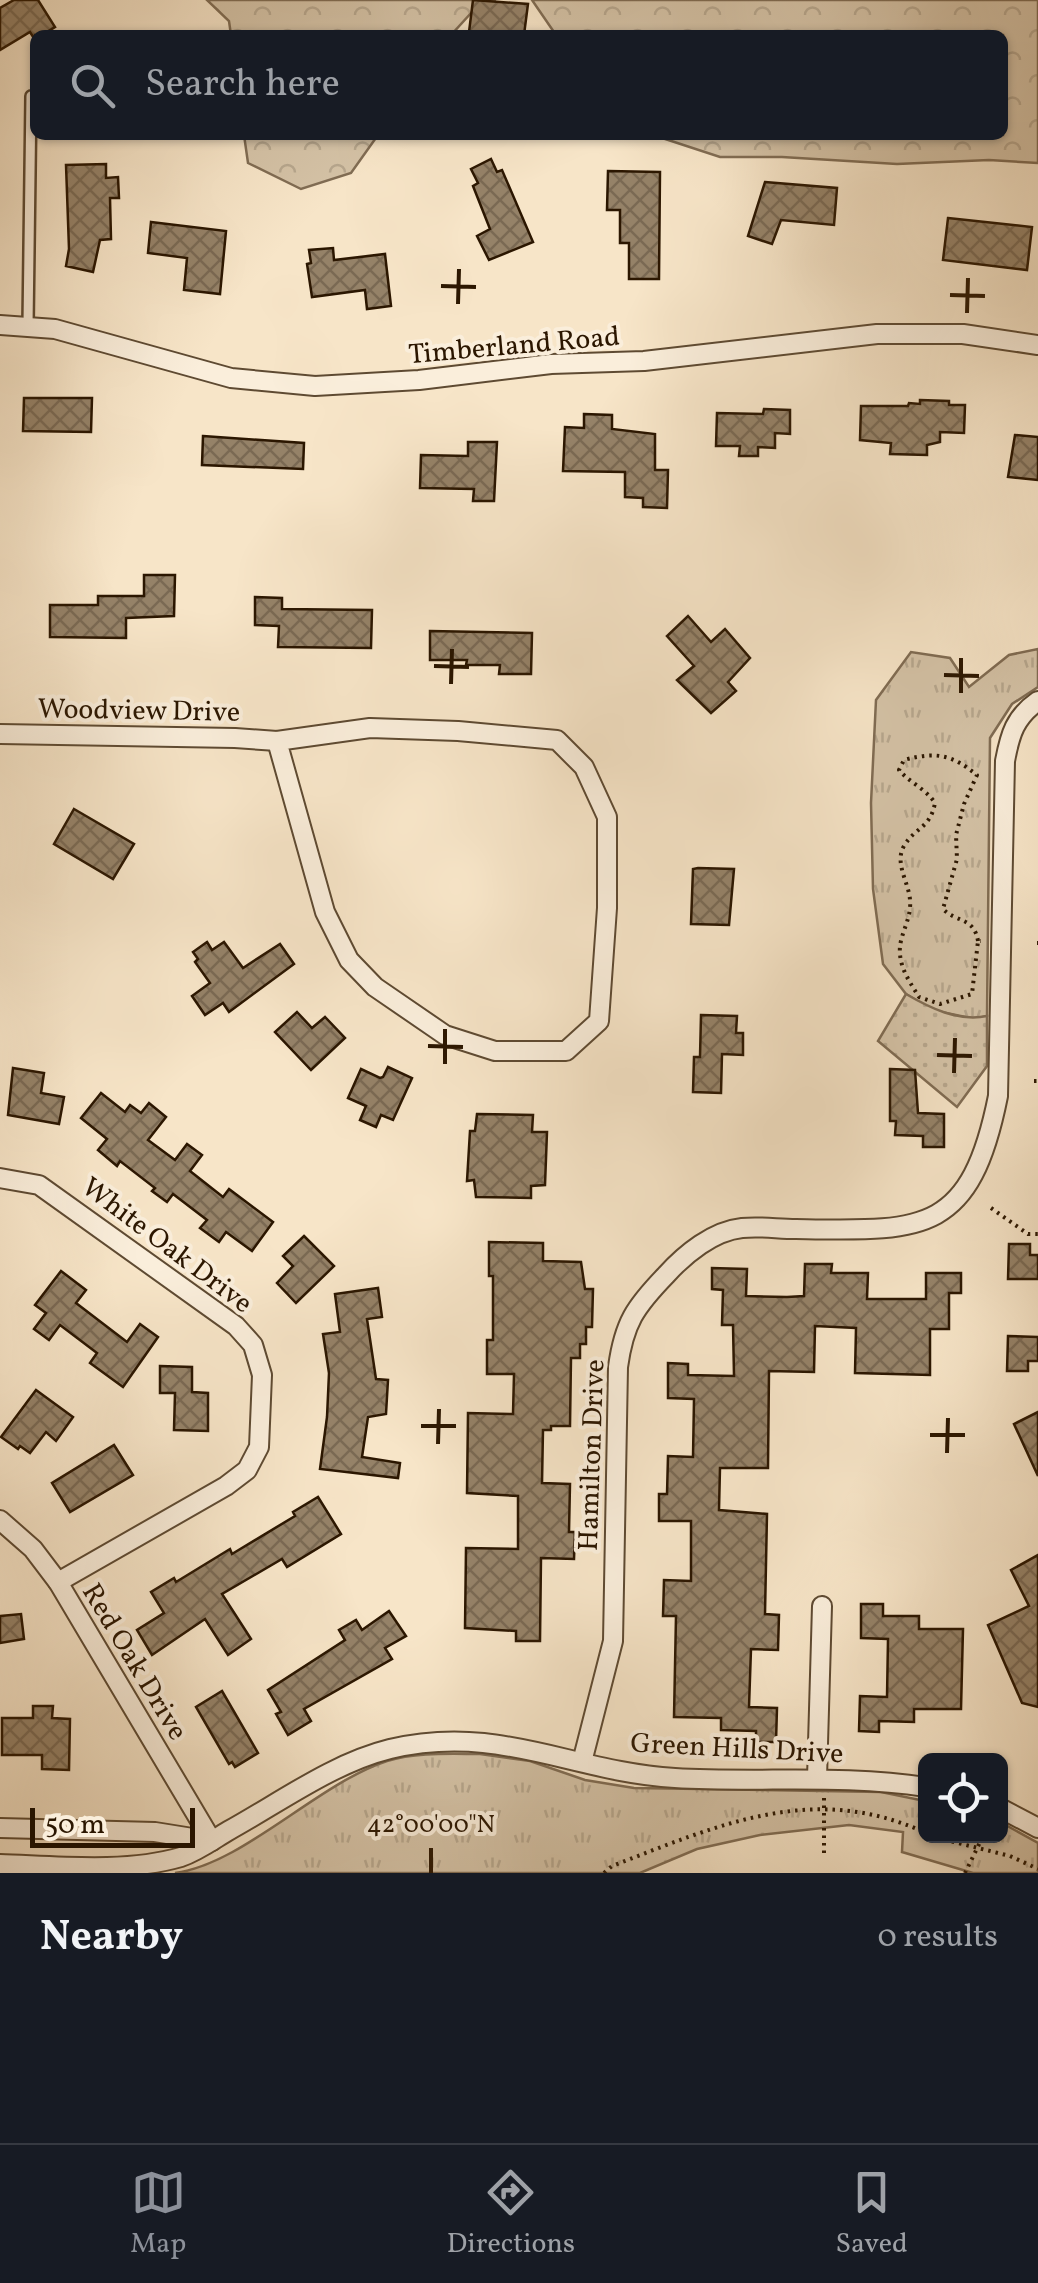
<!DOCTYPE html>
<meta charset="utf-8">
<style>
:root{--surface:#171b24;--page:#20242c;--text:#f1f3f6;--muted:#9ea1a6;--line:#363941;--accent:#8c9099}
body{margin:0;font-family:Vollkorn,serif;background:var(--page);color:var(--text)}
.controls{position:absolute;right:30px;bottom:30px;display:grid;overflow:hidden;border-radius:15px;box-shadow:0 2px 8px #0004}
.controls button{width:90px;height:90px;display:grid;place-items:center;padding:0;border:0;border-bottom:2px solid var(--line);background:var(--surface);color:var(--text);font:50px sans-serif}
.scale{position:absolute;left:30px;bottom:25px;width:165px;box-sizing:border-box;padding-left:10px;border:5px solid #2b1600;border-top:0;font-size:28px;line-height:35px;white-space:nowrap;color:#2b1600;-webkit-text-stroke:8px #faeedb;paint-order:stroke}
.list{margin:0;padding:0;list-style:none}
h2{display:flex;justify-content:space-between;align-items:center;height:130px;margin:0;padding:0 40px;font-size:42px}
h2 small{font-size:32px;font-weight:400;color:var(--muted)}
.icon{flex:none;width:55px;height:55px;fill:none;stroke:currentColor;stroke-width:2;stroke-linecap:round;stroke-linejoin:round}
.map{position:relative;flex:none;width:1038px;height:1873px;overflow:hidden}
.search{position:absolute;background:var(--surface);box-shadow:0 2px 8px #0004;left:30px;right:30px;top:30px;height:110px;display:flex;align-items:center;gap:25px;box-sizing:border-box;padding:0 35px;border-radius:15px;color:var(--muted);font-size:38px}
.sheet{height:270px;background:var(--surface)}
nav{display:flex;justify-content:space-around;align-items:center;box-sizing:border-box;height:140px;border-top:2px solid var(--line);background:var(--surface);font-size:28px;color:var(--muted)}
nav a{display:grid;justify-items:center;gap:5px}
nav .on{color:var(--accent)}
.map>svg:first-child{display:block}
.grass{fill:url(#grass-tufts);stroke:#806c53;stroke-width:2.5}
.forest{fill:url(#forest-crowns);stroke:#806c53;stroke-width:2.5}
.garden{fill:url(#garden-dots);stroke:#806c53;stroke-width:2.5}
.building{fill:url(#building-cross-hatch);stroke:#2b1600;stroke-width:2.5}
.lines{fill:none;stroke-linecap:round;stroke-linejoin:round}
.lane-casing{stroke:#5e4a32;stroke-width:14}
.street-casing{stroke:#5e4a32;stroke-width:22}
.path{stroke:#2b1600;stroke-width:4;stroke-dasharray:2.5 5;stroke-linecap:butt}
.lane{stroke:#faeedb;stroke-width:9}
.street{stroke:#faeedb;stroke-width:18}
.ticks{fill:none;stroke:#2b1600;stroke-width:4}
.labels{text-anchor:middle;stroke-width:8;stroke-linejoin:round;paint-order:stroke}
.street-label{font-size:28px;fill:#2b1600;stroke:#faeedb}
.ticks-label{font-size:25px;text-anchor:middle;fill:#2b1600;stroke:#faeedb;stroke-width:8;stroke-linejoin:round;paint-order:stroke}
</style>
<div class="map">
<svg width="1038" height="1873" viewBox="0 0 1038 1873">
<defs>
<pattern id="grass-tufts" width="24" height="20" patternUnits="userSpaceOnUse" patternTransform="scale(2.5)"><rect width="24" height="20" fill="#d4c2a6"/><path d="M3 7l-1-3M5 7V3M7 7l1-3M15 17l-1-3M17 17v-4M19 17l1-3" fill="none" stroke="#b6a68d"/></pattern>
<pattern id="forest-crowns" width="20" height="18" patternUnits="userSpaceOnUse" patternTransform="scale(2.5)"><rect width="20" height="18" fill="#d4c2a6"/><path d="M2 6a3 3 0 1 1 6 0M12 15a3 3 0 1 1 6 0" fill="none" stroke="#b6a68d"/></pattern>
<pattern id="garden-dots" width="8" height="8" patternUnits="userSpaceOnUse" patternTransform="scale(2.5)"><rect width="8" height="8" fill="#d4c2a6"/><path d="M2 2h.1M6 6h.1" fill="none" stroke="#b6a68d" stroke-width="1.8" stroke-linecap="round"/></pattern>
<pattern id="building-cross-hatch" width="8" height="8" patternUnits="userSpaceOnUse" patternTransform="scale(2.5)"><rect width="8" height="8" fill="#958268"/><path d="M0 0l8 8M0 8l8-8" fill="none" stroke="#7a6953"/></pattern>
</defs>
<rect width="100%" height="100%" fill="#f7e5c8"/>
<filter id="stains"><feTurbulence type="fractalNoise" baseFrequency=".002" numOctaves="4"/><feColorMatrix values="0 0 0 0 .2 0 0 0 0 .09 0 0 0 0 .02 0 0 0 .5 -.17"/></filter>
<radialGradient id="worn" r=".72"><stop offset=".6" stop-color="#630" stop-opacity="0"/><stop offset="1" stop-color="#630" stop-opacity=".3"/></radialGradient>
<!-- grass -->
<g class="grass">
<path d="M 1038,649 L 1038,687 L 1012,704 L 990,738 L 987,1016 L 975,1019 L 932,1010 L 906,994 L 883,964 L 873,889 L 871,803 L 876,700 L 911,652 L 950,658 L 969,687 L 1009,655 Z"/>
<path d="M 480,1754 L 530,1761 L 585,1780 L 634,1788 L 881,1792 L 925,1801 L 926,1836 L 1000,1836 L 1002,1823 L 1038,1843 L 1038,1873 L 973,1873 L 902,1852 L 903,1832 L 849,1825 L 760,1835 L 697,1849 L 640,1873 L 175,1873 C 243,1864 317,1784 387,1761 C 416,1752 450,1754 480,1754 Z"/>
</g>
<!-- forest -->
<g class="forest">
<path d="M 207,0 L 496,0 L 482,1 L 451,35 L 231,35 L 229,21 Z"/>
<path d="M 532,0 L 1038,0 L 1038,163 L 989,160 L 897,164 L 782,157 L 720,157 L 653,135 L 1003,135 L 1003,35 L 556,35 Z"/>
<path d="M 244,135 L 378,135 L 351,173 L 301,189 L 248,163 Z"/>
</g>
<!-- garden -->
<path class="garden" d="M 906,994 C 930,1008 958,1022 987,1016 L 987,1066 L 957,1107 L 878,1041 Z"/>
<!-- building -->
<g class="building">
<path d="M 14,0 L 38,0 L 55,27 L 42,35 L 35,35 L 35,40 L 30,32 L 0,50 L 0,8 Z"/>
<path d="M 473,0 L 528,4 L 524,35 L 469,32 Z"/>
<path d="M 491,159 L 497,172 L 502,170 L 533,242 L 489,260 L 477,236 L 490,229 L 473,186 L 478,183 L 471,169 Z"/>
<path d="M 106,164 L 106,178 L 118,177 L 119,198 L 110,198 L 111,239 L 100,240 L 93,272 L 66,266 L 69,249 L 66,165 Z"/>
<path d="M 608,171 L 660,172 L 659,279 L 629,279 L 629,243 L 620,243 L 620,210 L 607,210 Z"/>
<path d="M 765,182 L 837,188 L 834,225 L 781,220 L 772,244 L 748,236 Z"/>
<path d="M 948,218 L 1032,227 L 1027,270 L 943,260 Z"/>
<path d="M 151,222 L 226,231 L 220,294 L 184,290 L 187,258 L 148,253 Z"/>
<path d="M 333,248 L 334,260 L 385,254 L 391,306 L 367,309 L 365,290 L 312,297 L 307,264 L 311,263 L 309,250 Z"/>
<path d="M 24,398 L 92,398 L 91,432 L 23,431 Z"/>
<path d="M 920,400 L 949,401 L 949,405 L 965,405 L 964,433 L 940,432 L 940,442 L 927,445 L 927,455 L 890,454 L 891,443 L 860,440 L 861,406 L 908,406 L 909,403 L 920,404 Z"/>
<path d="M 764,409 L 790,410 L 790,434 L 775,433 L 775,448 L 758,447 L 758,456 L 739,456 L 740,446 L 716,446 L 717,413 L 763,414 Z"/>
<path d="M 584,414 L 612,415 L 612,429 L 655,434 L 655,470 L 668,470 L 667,508 L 643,507 L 643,498 L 625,497 L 625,472 L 563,471 L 565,427 L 584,428 Z"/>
<path d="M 1015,435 L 1038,437 L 1038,480 L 1008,477 Z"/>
<path d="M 203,436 L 304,443 L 303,469 L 202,465 Z"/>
<path d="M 468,442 L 497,442 L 494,501 L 473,501 L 474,489 L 420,488 L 421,455 L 468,456 Z"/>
<path d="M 144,575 L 175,575 L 174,616 L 126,618 L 126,638 L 50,637 L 50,605 L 98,605 L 98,596 L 144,596 Z"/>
<path d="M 255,597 L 282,598 L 282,609 L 372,610 L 371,648 L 278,647 L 279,626 L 255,625 Z"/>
<path d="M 688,616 L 711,642 L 725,629 L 750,658 L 728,682 L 736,691 L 711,713 L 677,680 L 694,666 L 667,636 Z"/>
<path d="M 430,631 L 532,633 L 531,674 L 499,674 L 500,665 L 466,665 L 467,660 L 430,660 Z"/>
<path d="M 74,809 L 134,844 L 113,879 L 54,844 Z"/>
<path d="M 698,868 L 734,869 L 729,925 L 691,924 L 693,869 Z"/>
<path d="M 207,942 L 212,950 L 224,942 L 243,968 L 280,944 L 294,964 L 229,1012 L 223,1003 L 205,1015 L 192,996 L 210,983 L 195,962 L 198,959 L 193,952 Z"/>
<path d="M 297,1012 L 312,1028 L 325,1017 L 345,1038 L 311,1070 L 275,1032 Z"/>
<path d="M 701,1015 L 737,1016 L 736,1033 L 743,1033 L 743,1055 L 722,1054 L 721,1093 L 693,1092 L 694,1057 L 700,1057 Z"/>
<path d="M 388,1067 L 412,1078 L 393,1120 L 381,1115 L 376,1127 L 360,1120 L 366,1106 L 348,1098 L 361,1069 L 380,1078 L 383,1077 Z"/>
<path d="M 13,1068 L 44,1073 L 41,1093 L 64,1097 L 59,1124 L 8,1115 Z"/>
<path d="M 890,1069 L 915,1070 L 918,1113 L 944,1114 L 944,1147 L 923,1147 L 923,1136 L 895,1135 L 896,1121 L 890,1121 Z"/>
<path d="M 101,1093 L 125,1112 L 130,1105 L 141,1113 L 149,1103 L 166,1117 L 148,1140 L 175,1160 L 187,1144 L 202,1155 L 190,1171 L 223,1197 L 229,1189 L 273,1222 L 252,1251 L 226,1232 L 219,1242 L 200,1228 L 207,1220 L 173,1194 L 167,1202 L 152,1191 L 155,1188 L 120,1161 L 117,1166 L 98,1150 L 107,1139 L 81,1118 Z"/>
<path d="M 477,1114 L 533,1115 L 532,1132 L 547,1132 L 545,1185 L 531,1186 L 531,1198 L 476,1197 L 474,1180 L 467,1181 L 470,1131 L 475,1131 Z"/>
<path d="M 304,1236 L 334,1266 L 296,1303 L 277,1283 L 293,1266 L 283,1256 Z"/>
<path d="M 489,1242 L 543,1243 L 543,1261 L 581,1262 L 585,1289 L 593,1289 L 592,1327 L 586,1327 L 586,1344 L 580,1344 L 580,1358 L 571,1358 L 570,1426 L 551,1426 L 551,1430 L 543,1430 L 542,1483 L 570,1484 L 569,1532 L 575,1532 L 574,1559 L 541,1558 L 540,1641 L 516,1641 L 516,1631 L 465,1628 L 466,1548 L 518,1549 L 518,1496 L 467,1493 L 468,1413 L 513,1414 L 514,1374 L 487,1374 L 487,1340 L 493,1340 L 493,1276 L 489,1276 Z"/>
<path d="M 1009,1244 L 1030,1244 L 1030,1255 L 1038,1255 L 1038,1279 L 1008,1279 Z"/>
<path d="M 805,1264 L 832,1264 L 831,1273 L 868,1273 L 867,1299 L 926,1299 L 926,1273 L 961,1273 L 961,1293 L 949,1293 L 949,1329 L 930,1329 L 930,1375 L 855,1373 L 856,1328 L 815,1326 L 814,1372 L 769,1371 L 768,1468 L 720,1468 L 719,1510 L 767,1514 L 765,1614 L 779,1615 L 778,1650 L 751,1649 L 749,1707 L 777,1708 L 776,1742 L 756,1742 L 756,1731 L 721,1730 L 721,1718 L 674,1717 L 676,1616 L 663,1616 L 664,1580 L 691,1581 L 691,1521 L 659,1521 L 659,1494 L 667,1494 L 668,1456 L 693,1457 L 694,1399 L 668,1398 L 668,1363 L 688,1364 L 688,1375 L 734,1376 L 733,1325 L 722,1325 L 723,1290 L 712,1289 L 712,1268 L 747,1269 L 746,1296 L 787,1297 L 804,1296 Z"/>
<path d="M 61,1271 L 86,1290 L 76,1303 L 127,1342 L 140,1324 L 158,1337 L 123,1387 L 90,1363 L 97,1353 L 60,1325 L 49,1340 L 34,1329 L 46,1313 L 35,1305 Z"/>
<path d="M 378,1288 L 382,1317 L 367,1319 L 376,1379 L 388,1380 L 386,1414 L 368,1417 L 362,1457 L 400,1463 L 398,1478 L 320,1469 L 327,1417 L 329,1373 L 323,1334 L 340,1332 L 335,1294 Z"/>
<path d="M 1008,1336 L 1038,1337 L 1038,1361 L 1028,1361 L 1028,1371 L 1007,1371 Z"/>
<path d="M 160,1366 L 192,1367 L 192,1392 L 208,1393 L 208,1431 L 174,1430 L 175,1393 L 160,1393 Z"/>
<path d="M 36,1390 L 73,1417 L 56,1441 L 46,1432 L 30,1453 L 20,1446 L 18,1449 L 1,1437 Z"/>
<path d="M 1038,1412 L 1038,1476 L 1014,1424 Z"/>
<path d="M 114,1445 L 133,1475 L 70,1512 L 52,1483 Z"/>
<path d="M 318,1497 L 341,1534 L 287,1567 L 282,1559 L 222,1594 L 251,1639 L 228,1655 L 205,1619 L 152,1655 L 137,1630 L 164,1613 L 151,1592 L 174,1578 L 176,1582 L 230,1549 L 232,1554 L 295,1516 L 293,1512 Z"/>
<path d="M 1038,1555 L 1038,1707 L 1022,1703 L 988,1625 L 1029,1606 L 1011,1570 Z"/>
<path d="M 861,1604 L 883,1604 L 883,1616 L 919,1616 L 919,1629 L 963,1629 L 961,1709 L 914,1709 L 914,1722 L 879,1721 L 879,1732 L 859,1731 L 860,1696 L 887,1697 L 888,1639 L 861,1638 Z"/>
<path d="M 389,1611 L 406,1636 L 385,1648 L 392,1659 L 304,1709 L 311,1721 L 288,1735 L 276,1714 L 281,1712 L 268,1690 L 345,1640 L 339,1630 L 356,1620 L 362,1630 Z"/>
<path d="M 21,1614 L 24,1639 L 0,1643 L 0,1616 Z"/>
<path d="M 222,1691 L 258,1753 L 235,1767 L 232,1762 L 229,1764 L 196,1707 Z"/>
<path d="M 33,1706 L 53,1706 L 52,1718 L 70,1719 L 69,1770 L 42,1769 L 42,1755 L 2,1755 L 2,1718 L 33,1718 Z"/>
</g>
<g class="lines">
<!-- lane casing -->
<g class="lane-casing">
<path id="lane" d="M 28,325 L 31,96"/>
</g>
<!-- street casing -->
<g class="street-casing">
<g id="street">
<path d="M 0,325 L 55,329 L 231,378 L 315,386 L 419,380 L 551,364 L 644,361 L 877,334 L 963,334 L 1038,345"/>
<path d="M 370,728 L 458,731 L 557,740 L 584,767 L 607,817 L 607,908 L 599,1021 L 566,1051 L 495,1051 L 445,1035 L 375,987 L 349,960 L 325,912 L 277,741 Z"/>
<path d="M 0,734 L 235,738 L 277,741"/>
<path d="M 0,1178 L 39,1185 L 236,1326 L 253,1345 L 262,1375 L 259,1447 L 247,1470 L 226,1486 L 58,1582"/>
<path d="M 0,1520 L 33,1549 L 58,1582 L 212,1841"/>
<path d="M 582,1762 L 613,1641 L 618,1367 C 624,1323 635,1307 666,1275 C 685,1254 713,1231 742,1228 C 760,1226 778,1229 796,1229 C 922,1231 970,1236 998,1096 L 1005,761 C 1010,734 1015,717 1038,701"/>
<path d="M 817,1778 L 822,1606"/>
<path d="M 1000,1808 L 1038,1828"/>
<path d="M 0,1828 L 155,1832 L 211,1841"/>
<path d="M 0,1864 C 58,1866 126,1873 181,1857 C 198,1851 213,1840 228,1831 C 279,1803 333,1763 390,1749 C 499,1723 572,1772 675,1778 C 759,1783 842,1774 926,1787"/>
</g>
</g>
<!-- path -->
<g class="path">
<path d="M 978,941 C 974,917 957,923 943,909 L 957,859 L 956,835 L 964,804 L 977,775 C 952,755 937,751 904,760 L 899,770 C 910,783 926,789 935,803 C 930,829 915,827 904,846 C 894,863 909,883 910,900 C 912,920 898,936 900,954 C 901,970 911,984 919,997 L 940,1004 L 972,994 L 978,941 L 981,941"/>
<path d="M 1037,943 L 1038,943"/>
<path d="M 1034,1081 L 1038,1081"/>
<path d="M 991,1208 L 1028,1234 L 1038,1234"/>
<path d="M 824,1798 L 824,1853"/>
<path d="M 930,1836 L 1010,1856 L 1038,1869"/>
<path d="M 604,1873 L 612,1866 C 719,1825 814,1781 926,1833"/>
<path d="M 965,1873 L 983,1836"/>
</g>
<!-- lane -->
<use href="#lane" class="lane"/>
<!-- street -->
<use href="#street" class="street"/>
</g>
<!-- ticks -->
<path class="ticks" d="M 441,286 L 476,287M 950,295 L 985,296M 458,304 L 459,269M 967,313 L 968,278M 434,666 L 469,667M 944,675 L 979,676M 451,684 L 452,649M 961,693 L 961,658M 428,1046 L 463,1047M 937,1055 L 972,1056M 445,1064 L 445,1029M 954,1073 L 955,1038M 421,1426 L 456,1426M 930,1435 L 965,1435M 438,1444 L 439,1409M 947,1453 L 948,1418M 431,1873 L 431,1848"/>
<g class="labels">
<!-- street labels -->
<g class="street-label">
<text transform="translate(514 344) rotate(-5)" y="10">Timberland Road</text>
<text transform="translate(139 709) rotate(1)" y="10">Woodview Drive</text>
<text transform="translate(168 1244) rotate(37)" y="10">White Oak Drive</text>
<text transform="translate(590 1455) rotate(-88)" y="10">Hamilton Drive</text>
<text transform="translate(136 1661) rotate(59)" y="10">Red Oak Drive</text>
<text transform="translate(737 1747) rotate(3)" y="10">Green Hills Drive</text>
</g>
</g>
<g class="ticks-label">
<text x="431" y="1832">42°00'00"N</text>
</g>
<rect width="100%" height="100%" filter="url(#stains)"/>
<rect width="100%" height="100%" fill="url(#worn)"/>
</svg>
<div class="controls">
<button><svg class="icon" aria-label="locate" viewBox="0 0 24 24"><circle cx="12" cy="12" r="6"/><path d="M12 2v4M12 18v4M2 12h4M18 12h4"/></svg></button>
</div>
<div class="scale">50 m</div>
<div class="search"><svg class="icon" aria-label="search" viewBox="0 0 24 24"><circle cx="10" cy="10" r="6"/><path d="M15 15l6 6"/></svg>Search here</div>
</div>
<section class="sheet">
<h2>Nearby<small>0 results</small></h2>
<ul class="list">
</ul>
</section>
<nav>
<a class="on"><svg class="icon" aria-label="map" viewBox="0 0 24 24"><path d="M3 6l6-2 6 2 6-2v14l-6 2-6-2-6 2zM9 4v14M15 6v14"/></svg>Map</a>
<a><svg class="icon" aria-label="directions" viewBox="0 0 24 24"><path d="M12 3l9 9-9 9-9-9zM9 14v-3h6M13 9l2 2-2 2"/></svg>Directions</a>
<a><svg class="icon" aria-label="saved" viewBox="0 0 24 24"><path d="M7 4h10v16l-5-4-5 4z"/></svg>Saved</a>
</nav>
